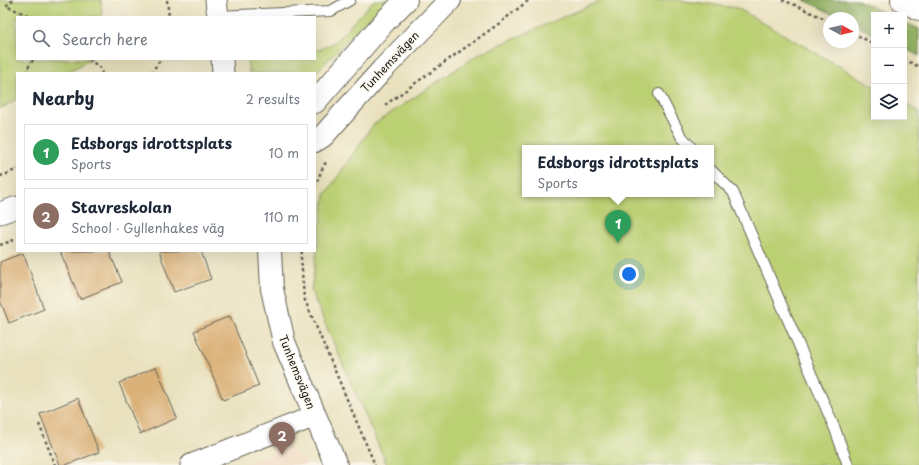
<!DOCTYPE html>
<meta charset="utf-8">
<style>
:root{--surface:#fff;--page:#f2f2f3;--text:#1f2937;--muted:#747a83;--line:#e0e1e3;--accent:#111827}
body{margin:0;font-family:"Playpen Sans",sans-serif;background:var(--page);color:var(--text)}
.controls{position:absolute;right:12px;top:12px;display:grid;overflow:hidden;border-radius:0px;box-shadow:0 4px 16px #0002}
.controls button{width:36px;height:36px;display:grid;place-items:center;padding:0;border:0;border-bottom:1px solid var(--line);background:var(--surface);color:var(--text);font:20px sans-serif}
.compass{position:absolute;left:823px;top:12px;width:36px;height:36px;border-radius:50%;background:var(--surface);box-shadow:0 4px 16px #0002;rotate:98deg}
.you{position:absolute;left:629px;top:274px;width:14px;height:14px;margin:-10px;border:3px solid #fff;border-radius:50%;background:#1a73e8;box-shadow:0 0 0 6px #1a73e833}
.badge{display:grid;place-items:center;width:26px;height:26px;border-radius:50%;background:var(--accent);color:#fff;font-size:13px;font-weight:700}
.pin{position:absolute;translate:-50% -33px;filter:drop-shadow(0 1px 2px #0008)}
.pin::after{content:'';position:absolute;top:21px;width:14px;height:12px;background:inherit;clip-path:polygon(0 0,100% 0,50% 100%)}
.popup{position:absolute;left:522px;top:145px;width:192px;height:52px;box-sizing:border-box;display:grid;place-content:center;border-radius:0px;background:var(--surface);filter:drop-shadow(0 1px 3px #0005);font-size:13px;white-space:nowrap;color:var(--muted)}
.popup b{font-size:15px;color:var(--text)}
.popup::after{content:'';position:absolute;left:50%;top:100%;margin-left:-8px;border:8px solid transparent;border-top-color:var(--surface)}
.list{margin:0;padding:0;list-style:none}
h2{display:flex;justify-content:space-between;align-items:center;height:52px;margin:0;padding:0 16px;font-size:17px}
h2 small{font-size:13px;font-weight:400;color:var(--muted)}
.list li{display:grid;grid-template-columns:26px 1fr auto;gap:12px;align-items:center;box-sizing:border-box;height:56px;margin:0 8px 8px;padding:0 8px;border:1px solid var(--line);border-radius:0px}
.list b{display:block;font-size:15px;white-space:nowrap}
.list p{margin:0;font-size:13px;white-space:nowrap;color:var(--muted)}
.list em{font-size:13px;font-style:normal;color:var(--muted)}
.icon{flex:none;width:22px;height:22px;fill:none;stroke:currentColor;stroke-width:2;stroke-linecap:round;stroke-linejoin:round}
.map{position:relative;flex:none;width:919px;height:465px;overflow:hidden}
.search{position:absolute;background:var(--surface);box-shadow:0 4px 16px #0002;left:16px;top:16px;width:300px;height:44px;display:flex;align-items:center;gap:10px;box-sizing:border-box;padding:0 14px;border-radius:0px;color:var(--muted);font-size:15px}
.panel{position:absolute;background:var(--surface);box-shadow:0 4px 16px #0002;left:16px;top:72px;width:300px;height:180px;border-radius:0px}
.map>svg:first-child{display:block}
.built{fill:#efd6bb}
.green{fill:#bbcf73;stroke:#6c7648;fill-rule:evenodd}
.forest{fill:#94b265;stroke:#586740}
.building{fill:#dab178}
.lines{fill:none;stroke-linecap:round;stroke-linejoin:round}
.service-casing{stroke:#646154;stroke-width:12}
.minor-casing{stroke:#646154;stroke-width:23}
.tertiary-casing{stroke:#646154;stroke-width:24}
.trunk-casing{stroke:#646154;stroke-width:24}
.path{stroke:#646154;stroke-width:2.5;stroke-dasharray:3 3;stroke-linecap:butt}
.service{stroke:#fff;stroke-width:10}
.minor{stroke:#fff;stroke-width:21}
.tertiary{stroke:#fff;stroke-width:22}
.trunk{stroke:#fff;stroke-width:22}
.labels{text-anchor:middle;stroke-width:3;stroke-linejoin:round;paint-order:stroke}
.street-label{font-size:11px;fill:#1c1c1c;stroke:#fbf7ec}
</style>
<div class="map">
<svg width="919" height="465" viewBox="0 0 919 465">
<rect width="100%" height="100%" fill="#fbf7ec"/>
<filter id="ink" filterUnits="userSpaceOnUse"><feTurbulence type="fractalNoise" baseFrequency=".025" numOctaves="2"/><feDisplacementMap in="SourceGraphic" scale="8" xChannelSelector="R" yChannelSelector="G"/><feConvolveMatrix kernelMatrix="1 2 1 2 8 2 1 2 1" color-interpolation-filters="sRGB"/></filter>
<filter id="wash" filterUnits="userSpaceOnUse"><feTurbulence type="fractalNoise" baseFrequency=".012" numOctaves="4" result="noise"/><feDisplacementMap in="SourceGraphic" scale="16" xChannelSelector="R" yChannelSelector="G"/><feGaussianBlur stdDeviation="0.9" result="paint"/><feColorMatrix in="noise" values="0 0 0 0 0 0 0 0 0 0 0 0 0 0 0 0 0 1.4 0 .05"/><feComposite in="paint" operator="in"/></filter>
<g filter="url(#wash)">
<rect width="100%" height="100%" fill="#e9e1bd"/>
<!-- built -->
<path class="built" d="M 289,446 L 306,463 L 307,465 L 238,465 Z"/>
<!-- green -->
<g class="green">
<path d="M 0,0 L 101,0 L 102,17 L 17,17 L 17,59 L 92,59 L 65,73 L 17,73 L 17,99 L 0,109 Z"/>
<path d="M 374,0 L 388,0 L 315,73 L 249,73 L 247,59 L 315,59 L 315,50 L 319,50 L 335,42 Z"/>
<path d="M 602,0 L 678,0 L 737,8 L 874,86 L 874,117 L 904,117 L 904,103 L 919,112 L 919,465 L 387,465 L 311,291 L 325,195 L 373,125 L 479,54 ZM 525,148 L 711,148 L 711,194 L 525,194 Z"/>
</g>
<!-- forest -->
<g class="forest">
<path d="M 804,0 L 858,0 L 889,15 L 874,15 L 874,34 L 853,24 L 853,18 L 841,18 Z"/>
<path d="M 904,22 L 919,29 L 919,56 L 904,48 Z"/>
</g>
<g id="blocks">
<!-- building -->
<g class="building">
<path d="M 60,251 L 109,251 L 122,282 L 80,299 Z"/>
<path d="M 159,251 L 201,251 L 211,279 L 174,292 Z"/>
<path d="M 23,253 L 44,309 L 9,323 L 0,300 L 0,262 Z"/>
<path d="M 230,316 L 259,386 L 223,400 L 194,331 Z"/>
<path d="M 156,367 L 177,418 L 140,434 L 119,383 Z"/>
<path d="M 78,398 L 99,452 L 66,465 L 60,465 L 40,414 Z"/>
</g>
</g>
</g>
<g filter="url(#ink)">
<use href="#blocks" fill-opacity="0" stroke="#646154" stroke-width="1"/>
<g class="lines">
<!-- service casing -->
<g class="service-casing">
<g id="service">
<path d="M 217,16 L 331,11 L 350,0"/>
<path d="M 659,94 L 681,136 L 692,148"/>
<path d="M 711,170 L 733,192 L 835,429 L 848,465"/>
</g>
</g>
<!-- minor casing -->
<g class="minor-casing">
<g id="minor">
<path d="M 216,0 L 218,17"/>
<path d="M 222,59 L 223,73"/>
<path d="M 0,213 L 17,207"/>
<path d="M 191,465 L 315,416"/>
</g>
</g>
<!-- tertiary casing -->
<g class="tertiary-casing">
<g id="tertiary">
<path d="M 315,102 L 385,21 L 406,0"/>
<path d="M 315,141 L 323,136 L 383,69 L 450,0"/>
<path d="M 270,251 L 272,289 L 284,342 L 336,465"/>
</g>
</g>
<!-- trunk casing -->
<g class="trunk-casing">
<path id="trunk" d="M 902,0 L 919,9"/>
</g>
<!-- path -->
<g class="path">
<path d="M 13,0 L 6,6 L 32,17"/>
<path d="M 167,0 L 169,17"/>
<path d="M 782,0 L 793,4 L 829,21"/>
<path d="M 853,33 L 874,44"/>
<path d="M 89,59 L 100,68 L 102,73"/>
<path d="M 904,59 L 919,67"/>
<path d="M 28,73 L 27,69 L 33,60 L 35,59"/>
<path d="M 151,73 L 161,59"/>
<path d="M 385,105 L 501,22 L 529,0"/>
<path d="M 0,176 L 7,174 L 17,169"/>
<path d="M 315,187 L 322,169 L 326,162"/>
<path d="M 0,245 L 17,239"/>
<path d="M 302,251 L 301,257 L 304,298 L 375,465"/>
<path d="M 39,424 L 55,465"/>
</g>
<!-- service -->
<use href="#service" class="service"/>
<!-- minor -->
<use href="#minor" class="minor"/>
<!-- tertiary -->
<use href="#tertiary" class="tertiary"/>
<!-- trunk -->
<use href="#trunk" class="trunk"/>
</g>
</g>
<g class="labels">
<!-- street labels -->
<g class="street-label">
<text transform="translate(390 62) rotate(-47)" y="4">Tunhemsvägen</text>
<text transform="translate(297 372) rotate(68)" y="4">Tunhemsvägen</text>
</g>
</g>
</svg>
<div class="controls">
<button>+</button>
<button>−</button>
<button><svg class="icon" aria-label="layers" viewBox="0 0 24 24"><path d="M12 4l9 5-9 5-9-5zM3 14l9 5 9-5"/></svg></button>
</div>
<svg class="compass" viewBox="-18 -18 36 36"><path d="M0-13l5 13h-10z" fill="#e53935"/><path d="M0 13l5-13h-10z" fill="#747a83"/></svg>
<div class="you"></div>
<div class="pin badge" style="left:618px;top:243px;background:#2e9e5b">1</div>
<div class="popup"><b>Edsborgs idrottsplats</b>Sports</div>
<div class="pin badge" style="left:282px;top:455px;background:#8d6e63">2</div>
<div class="search"><svg class="icon" aria-label="search" viewBox="0 0 24 24"><circle cx="10" cy="10" r="6"/><path d="M15 15l6 6"/></svg>Search here</div>
<section class="panel">
<h2>Nearby<small>2 results</small></h2>
<ul class="list">
<li><span class="badge" style="background:#2e9e5b">1</span><div><b>Edsborgs idrottsplats</b><p>Sports</p></div><em>10 m</em></li>
<li><span class="badge" style="background:#8d6e63">2</span><div><b>Stavreskolan</b><p>School · Gyllenhakes väg</p></div><em>110 m</em></li>
</ul>
</section>
</div>
